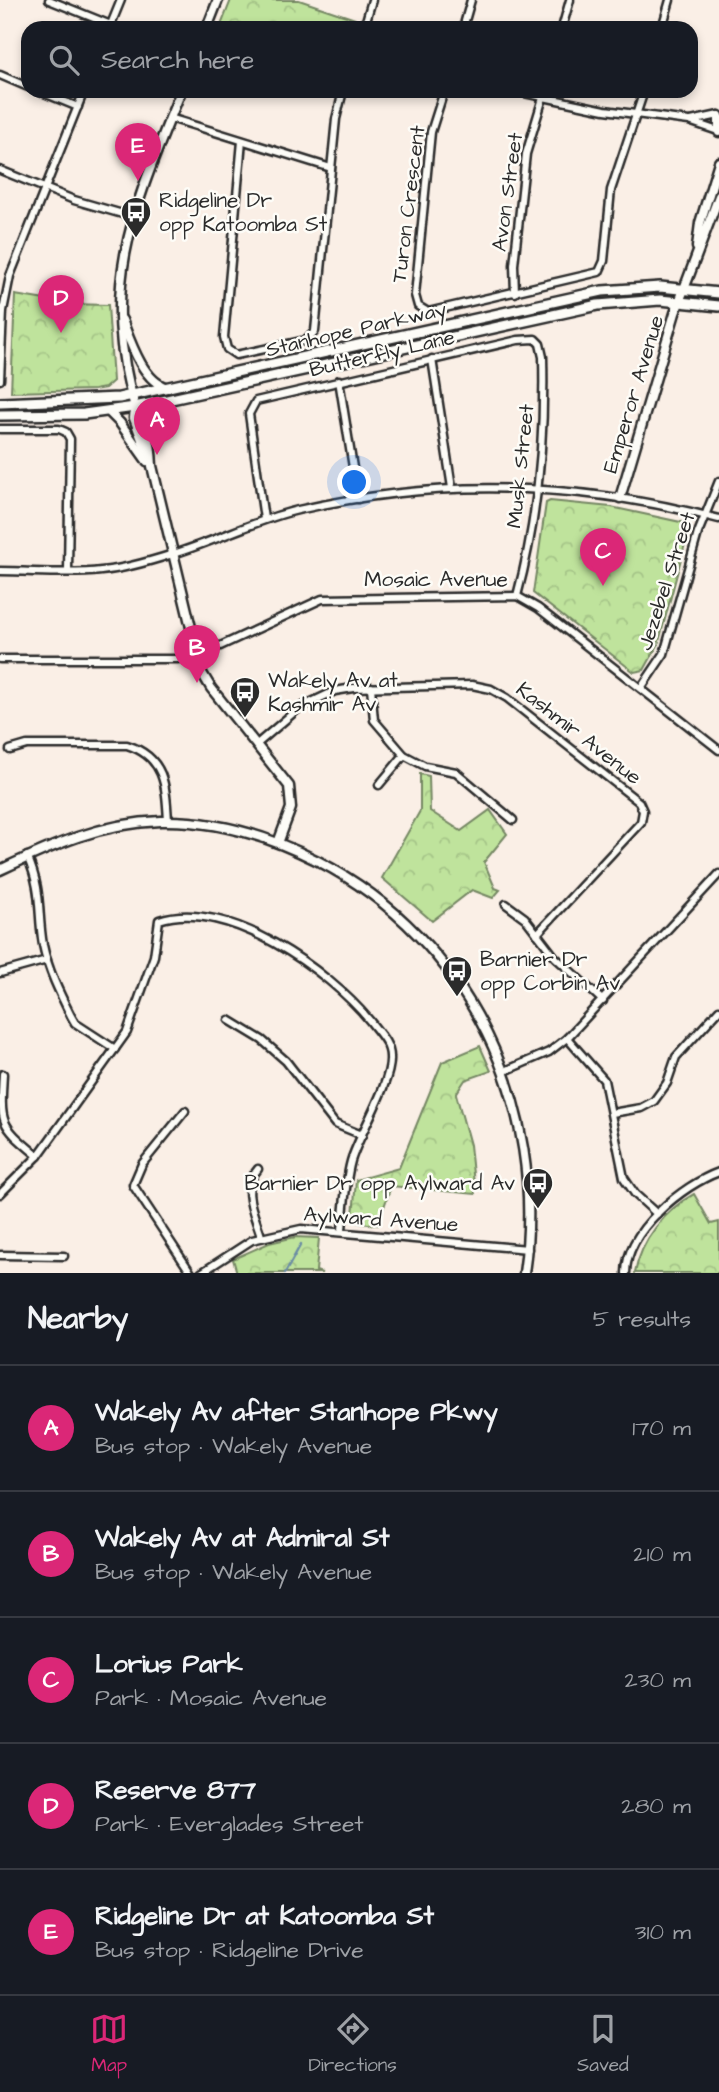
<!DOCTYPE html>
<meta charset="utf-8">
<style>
:root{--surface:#171b24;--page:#20242c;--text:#f1f3f6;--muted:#9ea1a6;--line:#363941;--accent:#db2777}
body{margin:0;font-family:"Architects Daughter",sans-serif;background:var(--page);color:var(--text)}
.you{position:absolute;left:355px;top:483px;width:24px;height:24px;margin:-18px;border:5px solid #fff;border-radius:50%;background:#1a73e8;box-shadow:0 0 0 10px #1a73e833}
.badge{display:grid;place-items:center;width:46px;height:46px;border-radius:50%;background:var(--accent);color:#fff;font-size:23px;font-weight:700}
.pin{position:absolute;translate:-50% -58px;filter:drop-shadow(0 2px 4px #0008)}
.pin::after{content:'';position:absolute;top:37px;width:24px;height:21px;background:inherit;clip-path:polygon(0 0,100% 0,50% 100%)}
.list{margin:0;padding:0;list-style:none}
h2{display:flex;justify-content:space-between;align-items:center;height:91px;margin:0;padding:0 28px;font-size:30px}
h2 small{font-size:23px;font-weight:400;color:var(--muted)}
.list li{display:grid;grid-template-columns:46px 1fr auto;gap:21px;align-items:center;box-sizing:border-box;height:126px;padding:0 28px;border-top:2px solid var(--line)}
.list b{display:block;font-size:26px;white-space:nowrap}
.list p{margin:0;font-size:23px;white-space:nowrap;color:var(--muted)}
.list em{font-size:23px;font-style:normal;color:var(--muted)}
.icon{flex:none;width:38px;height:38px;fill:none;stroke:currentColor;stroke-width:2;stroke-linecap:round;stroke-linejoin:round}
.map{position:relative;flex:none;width:719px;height:1273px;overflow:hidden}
.search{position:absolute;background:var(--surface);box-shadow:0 4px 10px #0003;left:21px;right:21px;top:21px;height:77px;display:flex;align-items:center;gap:18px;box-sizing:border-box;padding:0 24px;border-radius:21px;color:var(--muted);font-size:26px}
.sheet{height:721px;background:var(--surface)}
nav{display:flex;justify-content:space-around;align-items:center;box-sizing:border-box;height:98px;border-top:2px solid var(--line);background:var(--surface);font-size:19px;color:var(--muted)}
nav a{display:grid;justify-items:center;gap:4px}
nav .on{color:var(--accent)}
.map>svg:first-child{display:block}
.forest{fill:url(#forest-crowns);stroke:#758764;stroke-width:2}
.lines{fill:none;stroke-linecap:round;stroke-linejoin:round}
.stream{stroke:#6b8ca4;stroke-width:2.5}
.minor-casing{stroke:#2b2b2b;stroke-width:11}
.tertiary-casing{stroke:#2b2b2b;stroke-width:13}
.secondary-casing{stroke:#2b2b2b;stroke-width:14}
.minor{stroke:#fdfcf7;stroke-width:6}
.tertiary{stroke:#fdfcf7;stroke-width:8}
.secondary{stroke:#fdfcf7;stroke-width:9}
.labels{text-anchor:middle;stroke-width:5;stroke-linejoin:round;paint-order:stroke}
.street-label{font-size:21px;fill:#2b2b2b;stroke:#fdfcf7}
.poi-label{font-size:21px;fill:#2b2b2b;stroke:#fdfcf7;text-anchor:start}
</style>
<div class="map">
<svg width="719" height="1273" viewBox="0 0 719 1273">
<defs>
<pattern id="forest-crowns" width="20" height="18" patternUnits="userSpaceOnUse" patternTransform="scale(1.75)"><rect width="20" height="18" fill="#bfe39c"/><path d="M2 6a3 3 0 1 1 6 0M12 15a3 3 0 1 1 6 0" fill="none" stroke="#a4c387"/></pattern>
</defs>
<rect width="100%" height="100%" fill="#faefe6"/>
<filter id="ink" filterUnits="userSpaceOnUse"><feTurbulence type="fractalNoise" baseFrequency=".0143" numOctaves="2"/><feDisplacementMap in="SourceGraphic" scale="14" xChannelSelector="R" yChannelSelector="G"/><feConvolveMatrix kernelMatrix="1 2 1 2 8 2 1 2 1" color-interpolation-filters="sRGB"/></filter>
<g filter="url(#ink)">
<!-- forest -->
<g class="forest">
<path d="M 231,0 L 299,0 L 355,19 L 353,28 L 220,28 Z"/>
<path d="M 15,295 L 69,304 L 108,305 L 113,381 L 105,388 L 94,390 L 11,392 Z"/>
<path d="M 550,501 L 611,507 L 685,523 L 689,529 L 658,645 L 644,670 L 634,672 L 533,593 L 546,503 Z"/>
<path d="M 420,774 L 429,776 L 430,811 L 461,831 L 490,810 L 507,834 L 484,862 L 495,888 L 500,890 L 493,898 L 472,890 L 432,921 L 382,878 L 420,811 Z"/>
<path d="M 480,1046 L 491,1071 L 465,1080 L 456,1094 L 470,1145 L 475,1194 L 391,1186 L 378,1225 L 359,1223 L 353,1216 L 356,1180 L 399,1168 L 442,1062 Z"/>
<path d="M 694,1194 L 711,1224 L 719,1222 L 719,1273 L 635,1273 C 641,1240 665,1210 694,1194 Z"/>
<path d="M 295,1237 L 319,1238 L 316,1271 L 322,1273 L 237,1273 L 233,1259 L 269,1243 Z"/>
</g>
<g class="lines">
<!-- stream -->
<path class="stream" d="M 285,1273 L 301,1244"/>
<!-- minor casing -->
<g class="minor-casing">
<g id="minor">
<path d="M 49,0 L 111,25"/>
<path d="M 110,27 L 121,0"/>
<path d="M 364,28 L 372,0"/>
<path d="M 463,28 L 471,0"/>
<path d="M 562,28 L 570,0"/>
<path d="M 662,28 L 670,0"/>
<path d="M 0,75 L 28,87"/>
<path d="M 39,91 L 78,107"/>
<path d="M 444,91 L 431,132 L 415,295 L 418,306 L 428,312 L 599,272 L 604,261 L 611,190 L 644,91"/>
<path d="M 515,91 L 605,110 L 689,121 L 718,131"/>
<path d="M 170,118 L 331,168"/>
<path d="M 691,121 L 719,115"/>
<path d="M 242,141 L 224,337 L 227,349 L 236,355 L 307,340 L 315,331 L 336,119 L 343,91"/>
<path d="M 0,170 L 74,200 L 133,217"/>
<path d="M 515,293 L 514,265 L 526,154 L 545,91"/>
<path d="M 432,359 L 452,488"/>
<path d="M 0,380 L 3,311 L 10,276 L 84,91"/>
<path d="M 339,380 L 358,499"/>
<path d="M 0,429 L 59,429 L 66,432 L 70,439 L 68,571"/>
<path d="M 264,519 L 249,414 L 256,401 L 518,340 L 535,339 L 540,344 L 543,357 C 545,438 538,518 517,596"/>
<path d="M 0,571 C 33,571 68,575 101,571 C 124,569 151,561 173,554 C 216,541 255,520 298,510 C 438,478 581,482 719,519"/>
<path d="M 0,659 L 177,659 L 203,654 L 322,599 L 517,596 L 538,608 L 719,750"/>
<path d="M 371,687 L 374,720 L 404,755 L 425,766 L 456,772 L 513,820"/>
<path d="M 641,688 L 664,654 L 698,533 L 719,481"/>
<path d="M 257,744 L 299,708 L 335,691 L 353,688 L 472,685 L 491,689 L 507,698 L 639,802 L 643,811 L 641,822 L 537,934"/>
<path d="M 10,750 L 27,745 L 127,745 C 165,757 166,786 168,821"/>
<path d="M 379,785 L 404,755"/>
<path d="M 27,856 C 43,892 37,910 43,945 C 48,970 60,994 71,1016 L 75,1023 L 115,1049"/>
<path d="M 506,904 L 525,918 L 555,957 L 603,1001"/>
<path d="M 0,973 L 47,960"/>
<path d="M 229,1020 L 262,1040 L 286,1061 L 335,1124 L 362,1135"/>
<path d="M 567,1038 L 604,1080 L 624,1178 L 635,1194 L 657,1214"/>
<path d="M 505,1071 L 549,1052 L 567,1038 L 719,874"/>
<path d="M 3,1074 C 0,1125 0,1124 38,1156"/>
<path d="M 185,1111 L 142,1164 L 133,1185 L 191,1273"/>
<path d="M 612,1113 L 641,1108 L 654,1101 L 667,1083 L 676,1057 L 719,1010"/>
<path d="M 258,1169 C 240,1189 254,1213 261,1236"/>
<path d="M 0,1194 L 38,1156 L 127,1032 L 154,956 L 159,920 C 227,897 329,971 370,1021 C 378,1032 390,1043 390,1057 C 392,1082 359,1134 351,1161 C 345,1183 344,1207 342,1230"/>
<path d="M 0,1255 L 64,1256"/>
<path d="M 201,1273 L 252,1240 L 301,1229 L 528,1249"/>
<path d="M 626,1273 C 626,1231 683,1185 719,1172"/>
</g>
</g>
<!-- tertiary casing -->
<g class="tertiary-casing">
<g id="tertiary">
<path d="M 207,28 L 218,0"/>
<path d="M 719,116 L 719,132"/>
<path d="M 697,247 L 700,223 L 719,162"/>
<path d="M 122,320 C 130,341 143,382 168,388"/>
<path d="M 135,407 C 149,423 151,445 152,466 L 202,673 L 211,688 L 289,786 L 291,808 L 278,843"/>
<path d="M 108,411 L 120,423 L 147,461"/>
<path d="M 150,461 L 134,418 L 135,407 C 98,283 135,205 181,91"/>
<path d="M 620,498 L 675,313 L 719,196"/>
<path d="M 0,870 C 53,845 101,823 161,821 C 216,820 269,836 318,861 C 470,939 548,1107 524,1273"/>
</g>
</g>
<!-- secondary casing -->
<g class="secondary-casing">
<g id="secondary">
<path d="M 0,403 L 119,398 L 602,291 L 660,287 L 719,293"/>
<path d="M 0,415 L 84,414 L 135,407 L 598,305 L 660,300 L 719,306"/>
</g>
</g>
<!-- minor -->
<use href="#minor" class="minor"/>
<!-- tertiary -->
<use href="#tertiary" class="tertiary"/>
<!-- secondary -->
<use href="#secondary" class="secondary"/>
</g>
</g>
<!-- icons -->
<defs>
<g id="bus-pin" transform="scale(1.575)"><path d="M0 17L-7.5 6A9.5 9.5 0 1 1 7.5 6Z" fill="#2b2b2b" stroke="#fdfcf7"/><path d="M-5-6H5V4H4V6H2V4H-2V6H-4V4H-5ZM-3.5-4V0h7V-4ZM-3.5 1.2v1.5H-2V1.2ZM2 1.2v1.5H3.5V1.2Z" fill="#fff"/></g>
</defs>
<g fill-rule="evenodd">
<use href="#bus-pin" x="136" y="212"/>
<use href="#bus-pin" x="245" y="692"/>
<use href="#bus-pin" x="457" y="971"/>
<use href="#bus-pin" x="538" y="1183"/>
</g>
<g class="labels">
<!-- street labels -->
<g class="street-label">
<text transform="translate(507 192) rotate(-82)" y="7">Avon Street</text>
<text transform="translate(408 204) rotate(-83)" y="7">Turon Crescent</text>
<text transform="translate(356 329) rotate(-13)" y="7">Stanhope Parkway</text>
<text transform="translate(382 353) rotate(-13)" y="7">Butterfly Lane</text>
<text transform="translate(633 394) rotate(-73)" y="7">Emperor Avenue</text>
<text transform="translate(520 466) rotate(-84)" y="7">Musk Street</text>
<text x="436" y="586">Mosaic Avenue</text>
<text transform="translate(666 581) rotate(-72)" y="7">Jezebel Street</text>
<text transform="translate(579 733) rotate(38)" y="7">Kashmir Avenue</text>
<text transform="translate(381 1219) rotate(4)" y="7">Aylward Avenue</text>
</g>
<!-- poi labels -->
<g class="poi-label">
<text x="159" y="207">Ridgeline Dr<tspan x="159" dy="24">opp Katoomba St</tspan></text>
<text x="268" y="687">Wakely Av at<tspan x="268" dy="24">Kashmir Av</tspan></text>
<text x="480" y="966">Barnier Dr<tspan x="480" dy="24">opp Corbin Av</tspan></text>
<text x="515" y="1190" text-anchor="end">Barnier Dr opp Aylward Av</text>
</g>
</g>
</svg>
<div class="you"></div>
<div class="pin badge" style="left:157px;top:455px">A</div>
<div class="pin badge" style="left:197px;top:683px">B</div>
<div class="pin badge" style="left:603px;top:586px">C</div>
<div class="pin badge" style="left:61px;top:333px">D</div>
<div class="pin badge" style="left:138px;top:181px">E</div>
<div class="search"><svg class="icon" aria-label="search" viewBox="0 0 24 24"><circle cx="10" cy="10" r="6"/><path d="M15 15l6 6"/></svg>Search here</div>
</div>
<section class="sheet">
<h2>Nearby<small>5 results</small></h2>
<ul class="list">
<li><span class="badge">A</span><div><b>Wakely Av after Stanhope Pkwy</b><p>Bus stop · Wakely Avenue</p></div><em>170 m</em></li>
<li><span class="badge">B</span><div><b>Wakely Av at Admiral St</b><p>Bus stop · Wakely Avenue</p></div><em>210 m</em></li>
<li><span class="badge">C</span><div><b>Lorius Park</b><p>Park · Mosaic Avenue</p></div><em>230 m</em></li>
<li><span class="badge">D</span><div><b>Reserve 877</b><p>Park · Everglades Street</p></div><em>280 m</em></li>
<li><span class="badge">E</span><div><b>Ridgeline Dr at Katoomba St</b><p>Bus stop · Ridgeline Drive</p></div><em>310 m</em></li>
</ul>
</section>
<nav>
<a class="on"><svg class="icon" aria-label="map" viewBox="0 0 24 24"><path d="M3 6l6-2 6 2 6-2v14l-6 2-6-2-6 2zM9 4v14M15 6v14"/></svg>Map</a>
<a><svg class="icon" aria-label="directions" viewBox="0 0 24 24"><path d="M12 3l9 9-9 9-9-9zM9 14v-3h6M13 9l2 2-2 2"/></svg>Directions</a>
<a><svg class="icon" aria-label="saved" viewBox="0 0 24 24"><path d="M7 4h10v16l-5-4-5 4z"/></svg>Saved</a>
</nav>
